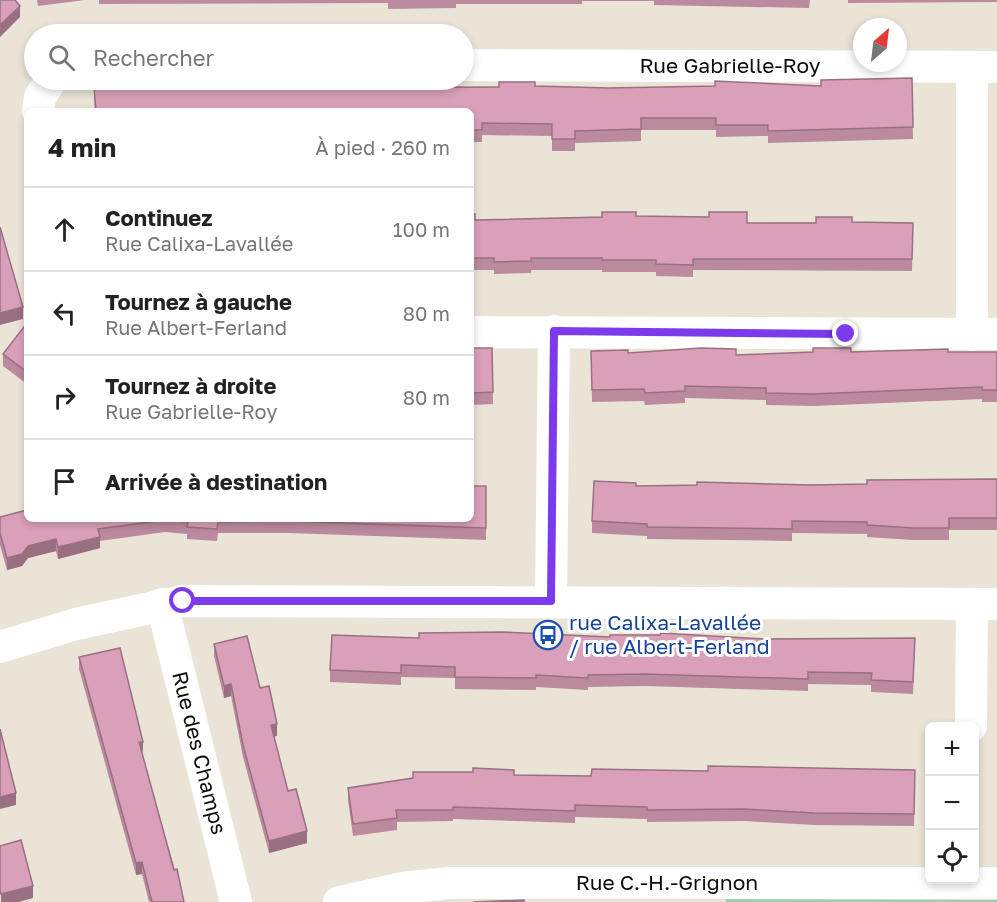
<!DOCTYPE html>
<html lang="fr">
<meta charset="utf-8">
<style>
:root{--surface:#fff;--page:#f6f6f6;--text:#222;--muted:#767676;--line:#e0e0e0}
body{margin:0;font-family:"Golos Text",sans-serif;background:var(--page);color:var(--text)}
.controls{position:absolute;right:18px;bottom:18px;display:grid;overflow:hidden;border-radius:9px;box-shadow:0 3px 9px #0003}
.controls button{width:54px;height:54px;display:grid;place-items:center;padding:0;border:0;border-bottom:2px solid var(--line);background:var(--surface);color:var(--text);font:30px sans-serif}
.compass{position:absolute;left:853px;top:18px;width:54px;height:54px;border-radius:50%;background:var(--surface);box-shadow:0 3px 9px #0003;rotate:28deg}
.stop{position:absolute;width:18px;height:18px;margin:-14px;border:4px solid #7c3aed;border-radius:50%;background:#fff}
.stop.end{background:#7c3aed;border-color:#fff;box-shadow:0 2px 6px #0008}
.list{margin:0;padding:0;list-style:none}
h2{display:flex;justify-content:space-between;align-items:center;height:78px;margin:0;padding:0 24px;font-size:26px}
h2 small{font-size:20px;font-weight:400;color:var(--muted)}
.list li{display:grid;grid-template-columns:39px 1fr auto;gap:18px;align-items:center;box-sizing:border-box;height:84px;padding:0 24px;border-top:2px solid var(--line)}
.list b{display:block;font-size:22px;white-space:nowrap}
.list p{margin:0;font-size:20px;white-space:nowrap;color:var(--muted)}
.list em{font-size:20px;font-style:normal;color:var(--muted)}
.icon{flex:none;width:33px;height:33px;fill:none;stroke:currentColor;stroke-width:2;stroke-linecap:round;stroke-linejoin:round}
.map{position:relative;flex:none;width:997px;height:902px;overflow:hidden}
.search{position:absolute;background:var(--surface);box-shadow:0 3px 9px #0003;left:24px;top:24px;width:450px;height:66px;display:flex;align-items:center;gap:15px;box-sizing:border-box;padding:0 21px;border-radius:33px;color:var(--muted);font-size:22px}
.panel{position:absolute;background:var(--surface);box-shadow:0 3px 9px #0003;left:24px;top:108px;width:450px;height:414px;border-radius:9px}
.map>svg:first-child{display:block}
.green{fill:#9ecdaf}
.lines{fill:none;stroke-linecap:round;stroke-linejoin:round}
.minor{stroke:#fff;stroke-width:32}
.wall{fill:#bb8a9f}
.shaded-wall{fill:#997082}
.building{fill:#daa0b9;stroke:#997082;stroke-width:1.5}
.route{stroke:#7c3aed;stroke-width:8}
.labels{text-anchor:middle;stroke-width:6;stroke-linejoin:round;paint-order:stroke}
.street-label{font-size:21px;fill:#0d0b07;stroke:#fff}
.transit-label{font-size:21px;fill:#164399;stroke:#fff;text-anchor:start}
</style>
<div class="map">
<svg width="997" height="902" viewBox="0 0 997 902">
<rect width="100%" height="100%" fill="#eae4d7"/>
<!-- green -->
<path class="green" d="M 726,899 L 997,900 L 997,902 L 726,902 Z"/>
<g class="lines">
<!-- minor -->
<g class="minor">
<path d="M 464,65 L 997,67"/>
<path d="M 972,67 L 972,335"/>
<path d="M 38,111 L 40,97 L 51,80"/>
<path d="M 471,332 L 997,334"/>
<path d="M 551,601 L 554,331"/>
<path d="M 162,604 L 236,902"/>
<path d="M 0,647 L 76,624 L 183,601 L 997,604"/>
<path d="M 971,726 L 972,604"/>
<path d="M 339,902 L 402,888 L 449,883 L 997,883"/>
</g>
</g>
<!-- wall -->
<g class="wall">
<path d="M 37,0 L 85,0 L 38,6 Z"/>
<path d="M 99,0 L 810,0 L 809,8 L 654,5 L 654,1 L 582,1 L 582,4 L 456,4 L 456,8 L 388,9 L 388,3 L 99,4 Z"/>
<path d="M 848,0 L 997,0 L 997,2 L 848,3 Z"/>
<path d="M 912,78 L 913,139 L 768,143 L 768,136 L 716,137 L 716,130 L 641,130 L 641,141 L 575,143 L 575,151 L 552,151 L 552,136 L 482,135 L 482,142 L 471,142 L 471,111 L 95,111 L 94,99 L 94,87 L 250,86 L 317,88 L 535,86 L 609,88 L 821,86 Z"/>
<path d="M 471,214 L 475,220 L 636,216 L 747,223 L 852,222 L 913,223 L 912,271 L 693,270 L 693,277 L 656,276 L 656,272 L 602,272 L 602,270 L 531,270 L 531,273 L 494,274 L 494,270 L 471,270 Z"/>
<path d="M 27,323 L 27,384 L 3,366 L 3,354 Z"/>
<path d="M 471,348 L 492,348 L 493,404 L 471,405 Z"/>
<path d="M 591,351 L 628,353 L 736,355 L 851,352 L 997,352 L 997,402 L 982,402 L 982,399 L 813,406 L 766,405 L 766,400 L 685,398 L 685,403 L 645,405 L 644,401 L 592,402 Z"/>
<path d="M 997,479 L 997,530 L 949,530 L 949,540 L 913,540 L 867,537 L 867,534 L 792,533 L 792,541 L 647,539 L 647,536 L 592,533 L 592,521 L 636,486 L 867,484 Z"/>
<path d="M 486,486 L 486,540 L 289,533 L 218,533 L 217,541 L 187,539 L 187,534 L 165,532 L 100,541 L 100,548 L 58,559 L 56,551 L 28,558 L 22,566 L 7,570 L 0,545 L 0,517 Z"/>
<path d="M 610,637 L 765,639 L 915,638 L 913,694 L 871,692 L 871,685 L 808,684 L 808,691 L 645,686 L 588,687 L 588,690 L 536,687 L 536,690 L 455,689 L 455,678 L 401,677 L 401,685 L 330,682 L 330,670 L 419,638 Z"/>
<path d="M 214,644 L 260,688 L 277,736 L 274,736 L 288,791 L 307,843 L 269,853 L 243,757 L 231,696 L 224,698 L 214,656 Z"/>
<path d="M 79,657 L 142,754 L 184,902 L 149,902 L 142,874 L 136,875 L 79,669 Z"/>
<path d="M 915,770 L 914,826 L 814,825 L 744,821 L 647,822 L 647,819 L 575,817 L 575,823 L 453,819 L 453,821 L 397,822 L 397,830 L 353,836 L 348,800 L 348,788 L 473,772 L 514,775 L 591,776 L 708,771 Z"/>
</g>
<!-- shaded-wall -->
<g class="shaded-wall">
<path d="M 20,6 L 20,17 L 0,37 L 0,25 Z"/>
<path d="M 23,307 L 23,319 L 0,325 L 0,313 Z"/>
<path d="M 100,537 L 100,548 L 58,559 L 58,547 Z"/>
<path d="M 56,539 L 56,551 L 28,558 L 22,566 L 7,570 L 7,558 L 28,546 Z"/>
<path d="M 231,684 L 231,696 L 224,698 L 224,686 Z"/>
<path d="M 277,724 L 277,736 L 271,737 L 271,725 Z"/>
<path d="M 139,742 L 143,742 L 143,753 Z"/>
<path d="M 16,793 L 16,805 L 0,809 L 0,797 Z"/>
<path d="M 307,831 L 307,843 L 269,853 L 269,841 Z"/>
<path d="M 142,862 L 142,874 L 136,875 L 136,863 Z"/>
<path d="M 33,886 L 33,898 L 19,902 L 1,902 L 1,894 Z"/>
</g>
<!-- building -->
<g class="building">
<path d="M 0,0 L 15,0 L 20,6 L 0,25 Z"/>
<path d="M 912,78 L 913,127 L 768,131 L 768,125 L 716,125 L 716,118 L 641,118 L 641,129 L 575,131 L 575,139 L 552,139 L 552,124 L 482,123 L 482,130 L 471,130 L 471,111 L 96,111 L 94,87 L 154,84 L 154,80 L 250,82 L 250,86 L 317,88 L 499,87 L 499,82 L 535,82 L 535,86 L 609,88 L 715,86 L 715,81 L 821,86 L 821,80 Z"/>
<path d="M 602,212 L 636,212 L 636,216 L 709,217 L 709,212 L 747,212 L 747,223 L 816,223 L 816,217 L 852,217 L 852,222 L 913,223 L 912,259 L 693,259 L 693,265 L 656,264 L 656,260 L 602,260 L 602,258 L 531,258 L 531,261 L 494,262 L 494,258 L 471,258 L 471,214 L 475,214 L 475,220 L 602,217 Z"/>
<path d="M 0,227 L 23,307 L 0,313 Z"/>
<path d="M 27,323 L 27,372 L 3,354 Z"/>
<path d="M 471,348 L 492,348 L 493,392 L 471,393 Z"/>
<path d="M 701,348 L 736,349 L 736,355 L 813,352 L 813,348 L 851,348 L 851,352 L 948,349 L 948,352 L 997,352 L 997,390 L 982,390 L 982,387 L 813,394 L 766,393 L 766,388 L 685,386 L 685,391 L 645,393 L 644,389 L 592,390 L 591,351 L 628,350 L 628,353 Z"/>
<path d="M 997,479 L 997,518 L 949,518 L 949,528 L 913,528 L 867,525 L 867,522 L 792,521 L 792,529 L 647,527 L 647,524 L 592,521 L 594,481 L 636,483 L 636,486 L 697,485 L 697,482 L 810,485 L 867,484 L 867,480 Z"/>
<path d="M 471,486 L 486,486 L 486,528 L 289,521 L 218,522 L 217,529 L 187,527 L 188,522 L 165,520 L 98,529 L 100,537 L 58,547 L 56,539 L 28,546 L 22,554 L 7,558 L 0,533 L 0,517 L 27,510 L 27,519 L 471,519 Z"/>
<path d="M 502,632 L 610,637 L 610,635 L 660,635 L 661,633 L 765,639 L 915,638 L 913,682 L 871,680 L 872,673 L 808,672 L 808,679 L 645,674 L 588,675 L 588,678 L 536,675 L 536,678 L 455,677 L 455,667 L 401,665 L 401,673 L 330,670 L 332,635 L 419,638 L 419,633 Z"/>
<path d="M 247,636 L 260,688 L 269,686 L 277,724 L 271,725 L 288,791 L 296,789 L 307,831 L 269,841 L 243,745 L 231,684 L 224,686 L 214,644 Z"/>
<path d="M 120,648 L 143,742 L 139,742 L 174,870 L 177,869 L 184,902 L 152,902 L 142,862 L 136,863 L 79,657 Z"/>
<path d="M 0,729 L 16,793 L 0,797 Z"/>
<path d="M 708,766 L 915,770 L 914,814 L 814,813 L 744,809 L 647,810 L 647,807 L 575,805 L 575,811 L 453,807 L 453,810 L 396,810 L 397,818 L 353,824 L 348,788 L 413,778 L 413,772 L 473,772 L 473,768 L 514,770 L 514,775 L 591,776 L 592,769 L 708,771 Z"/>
<path d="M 21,840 L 33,886 L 1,894 L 0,890 L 0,846 Z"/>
<path d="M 524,900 L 524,902 L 473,902 Z"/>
</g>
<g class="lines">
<!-- route -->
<path class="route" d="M 183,601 L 551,601 L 554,331 L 846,334"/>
</g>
<!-- icons -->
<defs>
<g id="bus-ring" transform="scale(1.5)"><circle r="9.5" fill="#fff" stroke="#1a4fb4" stroke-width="1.5"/><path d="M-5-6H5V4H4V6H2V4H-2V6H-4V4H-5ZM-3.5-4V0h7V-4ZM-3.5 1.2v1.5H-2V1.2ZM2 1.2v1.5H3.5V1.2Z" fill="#1a4fb4"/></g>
</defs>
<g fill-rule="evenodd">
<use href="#bus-ring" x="548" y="635"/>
</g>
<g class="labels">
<!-- street labels -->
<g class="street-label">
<text x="730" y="73">Rue Gabrielle-Roy</text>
<text transform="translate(199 753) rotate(76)" y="7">Rue des Champs</text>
<text x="667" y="890">Rue C.-H.-Grignon</text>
</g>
<!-- transit labels -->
<g class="transit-label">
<text x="569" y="630">rue Calixa-Lavallée<tspan x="569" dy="24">/ rue Albert-Ferland</tspan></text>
</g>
</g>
</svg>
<div class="controls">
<button>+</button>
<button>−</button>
<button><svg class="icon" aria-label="locate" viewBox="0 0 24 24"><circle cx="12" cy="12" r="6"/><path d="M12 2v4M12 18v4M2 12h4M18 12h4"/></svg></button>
</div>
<svg class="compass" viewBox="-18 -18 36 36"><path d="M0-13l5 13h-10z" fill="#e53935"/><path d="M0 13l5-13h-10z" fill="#767676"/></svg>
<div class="stop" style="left:183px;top:601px"></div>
<div class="stop end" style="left:846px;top:334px"></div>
<div class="search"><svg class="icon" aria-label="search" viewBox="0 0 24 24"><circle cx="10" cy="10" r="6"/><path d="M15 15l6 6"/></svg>Rechercher</div>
<section class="panel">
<h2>4 min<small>À pied · 260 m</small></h2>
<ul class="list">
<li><svg class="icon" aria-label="ahead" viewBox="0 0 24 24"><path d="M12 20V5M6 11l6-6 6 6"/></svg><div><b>Continuez</b><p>Rue Calixa-Lavallée</p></div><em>100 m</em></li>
<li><svg class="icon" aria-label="left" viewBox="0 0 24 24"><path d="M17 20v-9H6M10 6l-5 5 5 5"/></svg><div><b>Tournez à gauche</b><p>Rue Albert-Ferland</p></div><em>80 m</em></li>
<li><svg class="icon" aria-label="right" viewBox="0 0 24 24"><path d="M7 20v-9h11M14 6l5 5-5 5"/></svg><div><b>Tournez à droite</b><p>Rue Gabrielle-Roy</p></div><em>80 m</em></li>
<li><svg class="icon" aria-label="arrive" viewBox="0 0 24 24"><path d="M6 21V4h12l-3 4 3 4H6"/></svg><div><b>Arrivée à destination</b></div></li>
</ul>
</section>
</div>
